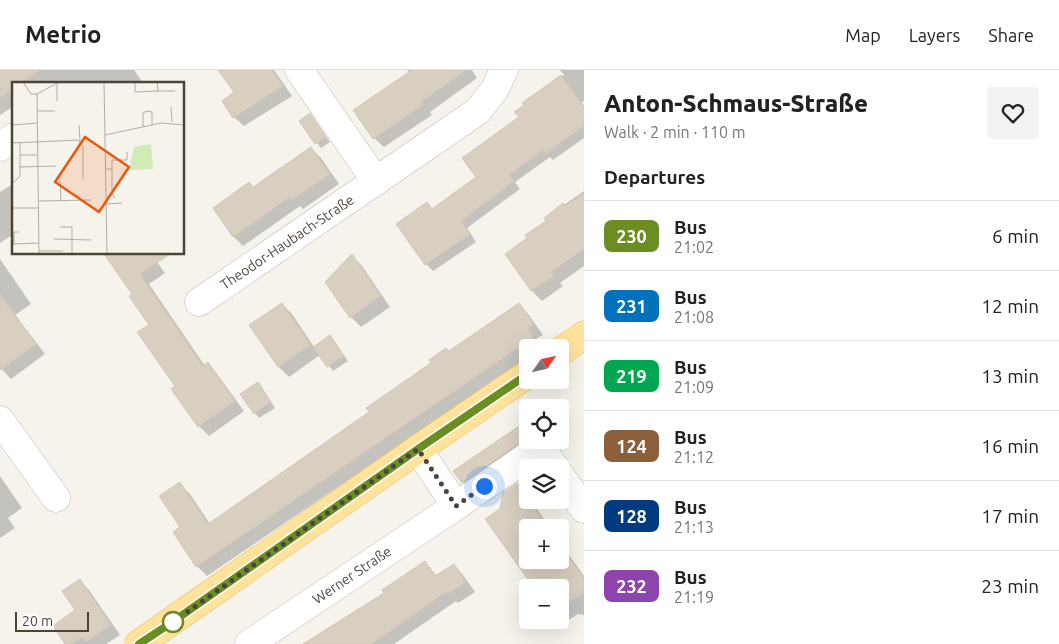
<!DOCTYPE html>
<html lang="en">
<head>
<meta charset="utf-8">
<style>
  :root { --surface:#fff; --page:#f2f2f2; --text:#222; --muted:#767676; --line:#e0e0e0 }
  body { margin:0; font-family:Ubuntu,sans-serif; background:var(--page); color:var(--text); height:100vh; display:flex; flex-direction:column; font-size:19px; white-space:nowrap }
  * { box-sizing:border-box; margin:0 }
  p { font-size:16px; color:var(--muted) }
  .icon { flex:none; width:28px; height:28px; fill:none; stroke:currentColor; stroke-width:2; stroke-linecap:round; stroke-linejoin:round }
  .map { position:relative; flex:1; overflow:hidden }
  .drawer { display:flex; flex-direction:column; background:var(--surface); width:475px }
  .drawer>* { flex:none }
  .badge { padding:0 10px; border-radius:8px; font-size:18px; line-height:32px }
  .needle { width:32px; rotate:56deg }
  .tools { position:absolute; left:519px; top:269px; display:grid; gap:10px }
  .tools a { display:grid; place-items:center; width:50px; height:50px; border-radius:5px; background:var(--surface); box-shadow:0 5px 20px #0002; font-size:25px }
  .scale { position:absolute; left:15px; bottom:12px; width:74px; box-sizing:border-box; padding-left:5px; border:2px solid #4b4439; border-top:0; font-size:14px; line-height:18px; white-space:nowrap; color:#4b4439; -webkit-text-stroke:4px #fff; paint-order:stroke }
  .you { position:absolute; width:25px; height:25px; margin:-12px; border:4px solid #fff; border-radius:50%; background:#1a73e8; box-shadow:0 0 0 8px #1a73e833 }
  .map>.badge { position:absolute; translate:-50% -50%; box-shadow:0 0 0 2px #fff }
  h2 { padding:0 20px; font-size:19px; line-height:45px }
  .round { display:grid; place-items:center; flex:none; width:52px; height:52px; border-radius:5px; background:var(--page) }
  .overview { display:flex; align-items:center; justify-content:space-between; height:85px; padding:0 20px }
  h1 { font-size:24px; font-weight:800; line-height:38px }
  ul { padding:0; list-style:none }
  li { display:flex; align-items:center; gap:15px; height:70px; padding:0 20px; border-top:1px solid var(--line) }
  li div { flex:1 }
  li b { display:block; font-size:19px }
  li em { font-style:normal }
  li .badge { min-width:55px; font-weight:700; text-align:center }
  header { display:flex; align-items:center; gap:30px; box-sizing:border-box; height:70px; padding:0 25px; background:var(--surface); border-bottom:1px solid var(--line) }
  header strong { font-size:24px }
  nav { display:flex; gap:28px; margin-inline-start:auto; font-size:18px }
  main { display:flex; flex:1; min-height:0 }
  .map>svg:first-child { display:block }
  .shadow { fill:#0003 }
  .building { fill:#d8cfc1; stroke:#d3c7b4 }
  .lines { fill:none; stroke-linecap:round; stroke-linejoin:round }
  .minor-casing { stroke:#c2bbae; stroke-width:29 }
  .major-casing { stroke:#e6c16a; stroke-width:29 }
  .minor { stroke:#fff; stroke-width:28 }
  .major { stroke:#ffe39c; stroke-width:28 }
  .line-casing { stroke:#fff; stroke-width:11 }
  .line { stroke:#6b8e23; stroke-width:8 }
  .walk { stroke:#4b4439; stroke-width:5; stroke-dasharray:0 9 }
  .stop-dot { fill:#fff; stroke:#6b8e23; stroke-width:2.5 }
  .labels { text-anchor:middle; stroke-width:5; stroke-linejoin:round; paint-order:stroke }
  .street-label { font-size:14px; fill:#4b4439; stroke:#fff }
  .inset-road { fill:none; stroke:#b2ada4; stroke-width:1 }
  .view { fill:#e8590c; fill-opacity:0.15; stroke:#e8590c; stroke-width:2.5 }
  .inset-edge { fill:none; stroke:#4b4439; stroke-width:2.5 }
</style>
</head>
<body>
<header>
<strong>Metrio</strong>
<nav><a>Map</a><a>Layers</a><a>Share</a></nav>
</header>
<main>
<div class="map">
<svg width="584" height="574" viewBox="0 0 584 574">
  <rect width="100%" height="100%" fill="#f6f3ec"/>
  <!-- shadow -->
  <g class="shadow">
    <polygon points="0,0 134,0 144,14 14,14 14,36 0,45"/>
    <polygon points="219,0 274,0 292,26 244,56 234,47 236,23"/>
    <polygon points="407,0 472,0 477,8 430,42 432,45 384,77 374,68 409,3"/>
    <polygon points="560,0 584,0 584,31 582,32 584,36 584,68 553,90 550,87 515,112 520,119 467,158 476,172 433,201 426,194 398,154 427,134 433,140 477,107 520,48 525,35 524,34 564,5"/>
    <polygon points="310,45 330,72 321,78 300,51"/>
    <polygon points="311,79 321,88 339,114 303,139 300,136 243,176 233,166 253,118"/>
    <polygon points="14,113 14,164 0,173 0,122"/>
    <polygon points="584,121 584,196 560,213 563,216 542,231 532,221 507,184 529,169 547,152 545,148"/>
    <polygon points="106,184 151,184 165,203 149,214 205,296 208,294 217,304 244,341 209,366 199,356 176,317 150,255 133,225"/>
    <polygon points="352,186 362,196 390,237 361,257 351,247"/>
    <polygon points="0,189 31,234 15,245 45,284 11,309 0,297"/>
    <polygon points="282,234 292,244 314,277 334,272 348,291 333,301 320,285 289,307 279,297 251,255"/>
    <polygon points="519,235 529,245 543,265 537,268 543,278 528,278 528,288 207,506 197,496 175,463 182,457 180,414 190,424 210,454 370,343 433,294"/>
    <polygon points="258,313 275,338 259,348 255,343"/>
    <polygon points="560,350 565,357 560,361"/>
    <polygon points="528,352 528,370 468,417 463,412"/>
    <polygon points="0,406 22,438 8,448 15,458 0,468"/>
    <polygon points="517,414 527,425 528,430 531,430 550,458 528,458 528,490 560,490 560,472 584,506 584,545 578,544 564,553 560,550 560,518 535,518 501,440"/>
    <polygon points="425,493 437,506 454,495 463,505 475,522 458,533 456,531 394,574 306,574 386,523"/>
    <polygon points="80,511 89,520 120,565 106,574 67,574 55,556 77,540"/>
  </g>
  <!-- building -->
  <g class="building">
    <polygon points="0,0 40,0 20,14 14,14 14,18 0,28"/>
    <polygon points="218,0 272,0 283,16 233,48 222,31 234,22"/>
    <polygon points="412,0 466,0 421,32 423,35 373,69 353,40"/>
    <polygon points="561,5 584,37 584,56 545,84 543,80 509,105 514,111 461,151 470,164 425,195 396,154 427,132 432,139 476,107 462,88 519,47 514,42 524,35 522,33"/>
    <polygon points="310,43 326,67 315,74 299,51"/>
    <polygon points="311,77 330,104 292,130 290,127 233,167 213,138 249,112 253,117"/>
    <polygon points="584,123 584,179 551,202 554,206 531,221 505,184 527,168 525,165 546,151 544,148 563,133 565,136"/>
    <polygon points="104,184 170,184 140,204 203,296 208,292 235,331 198,357 171,319 175,316 137,262 149,255 129,226 132,224"/>
    <polygon points="352,184 381,226 350,248 325,212"/>
    <polygon points="0,224 36,274 0,300"/>
    <polygon points="282,233 311,275 278,297 249,255"/>
    <polygon points="519,233 534,254 528,258 534,267 196,497 173,462 180,457 159,426 180,412 208,454 369,342 366,338 431,293 429,290 446,278 449,281"/>
    <polygon points="330,265 344,286 327,297 313,277"/>
    <polygon points="258,312 271,332 254,344 240,324"/>
    <polygon points="528,350 528,367 462,413 453,401"/>
    <polygon points="517,413 548,458 528,458 528,490 560,490 560,475 584,508 584,522 560,539 560,518 534,518 485,449 500,439 503,423"/>
    <polygon points="425,491 435,506 454,494 466,512 448,524 446,522 372,574 303,574 384,523 382,520"/>
    <polygon points="80,509 111,555 86,572 82,567 71,574 65,574 53,556 75,540 62,521"/>
  </g>
  <g class="lines">
    <defs>
      <g id="minor">
        <polyline points="299,0 376,111"/>
        <polyline points="0,77 14,67"/>
        <polyline points="199,232 478,41 495,19 504,0"/>
        <polyline points="0,350 56,428"/>
        <polyline points="560,405 584,439"/>
        <polyline points="456,436 541,377 555,398"/>
        <polyline points="249,574 456,436 418,379"/>
      </g>
      <g id="major">
        <polyline points="560,282 584,265"/>
        <polyline points="139,574 418,379 528,304"/>
      </g>
    </defs>
    <!-- minor casing -->
    <use href="#minor" class="minor-casing"/>
    <!-- major casing -->
    <use href="#major" class="major-casing"/>
    <!-- minor -->
    <use href="#minor" class="minor"/>
    <!-- major -->
    <use href="#major" class="major"/>
  </g>
  <g class="lines">
    <defs>
      <polyline id="line" points="139,574 171,553 418,379 528,304"/>
    </defs>
    <!-- line casing -->
    <use href="#line" class="line-casing"/>
    <!-- line -->
    <use href="#line" class="line"/>
    <!-- walk -->
    <polyline class="walk" points="173,552 418,379 456,436 484,416"/>
  </g>
  <!-- markers -->
  <circle class="stop-dot" cx="173" cy="552" r="10"/>
  <g class="labels">
    <!-- street labels -->
    <g class="street-label">
      <text transform="translate(287 172) rotate(-34)" y="5">Theodor-Haubach-Straße</text>
      <text transform="translate(352 505) rotate(-34)" y="5">Werner Straße</text>
    </g>
  </g>
  <!-- overview -->
  <g transform="translate(12 12)">
    <rect width="172" height="172" fill="#f6f3ec"/>
    <path d="M 139,62 L 141,87 L 117,88 L 122,65 Z" fill="#d2eab5"/>
    <path class="inset-road" d="M 11,0 L 19,12 L 25,12M 92,0 L 95,172M 123,0 L 123,10 L 146,9M 145,0 L 146,9 L 163,9M 45,2 L 45,19M 25,12 L 27,172M 25,12 L 47,0M 159,25 L 160,40M 26,29 L 43,29M 0,43 L 26,41M 67,43 L 68,59M 131,45 L 131,31 L 135,29 L 140,30 L 140,43M 93,53 L 149,41 L 173,43M 0,61 L 66,58 L 71,65 L 71,97M 8,73 L 26,73M 8,85 L 44,84M 94,87 L 100,87 L 100,112 L 103,116M 100,87 L 100,78 L 115,78 L 115,70M 48,99 L 49,119M 0,102 L 8,94 L 8,60M 27,119 L 79,118M 94,122 L 110,121M 0,126 L 27,126M 48,145 L 60,145 L 60,172M 42,157 L 79,158M 0,162 L 27,161M 2,162 L 2,150 L 7,150M 27,169 L 51,169"/>
    <path class="view" d="M 73,55 L 117,85 L 87,130 L 43,100 Z"/>
    <rect width="172" height="172" class="inset-edge"/>
  </g>
</svg>
<div class="tools">
<a><svg class="needle" viewBox="-14 -14 28 28"><path d="M0-13l5 13h-10z" fill="#e53935"/><path d="M0 13l5-13h-10z" fill="#767676"/></svg></a>
<a><svg class="icon" aria-label="locate" viewBox="0 0 24 24"><circle cx="12" cy="12" r="6"/><path d="M12 2v4M12 18v4M2 12h4M18 12h4"/></svg></a>
<a><svg class="icon" aria-label="layers" viewBox="0 0 24 24"><path d="M12 4l9 5-9 5-9-5zM3 14l9 5 9-5"/></svg></a>
<a>+</a>
<a>−</a>
</div>
<div class="scale">20 m</div>
<div class="you" style="left:484px;top:416px"></div>
</div>
<section class="drawer">
<div class="overview"><div><h1>Anton-Schmaus-Straße</h1><p>Walk · 2 min · 110 m</p></div><a class="round"><svg class="icon" aria-label="heart" viewBox="0 0 24 24"><path d="M12 20l-8-8c-3-5 5-10 8-4 3-6 11-1 8 4z"/></svg></a></div>
<h2>Departures</h2>
<ul>
<li><span class="badge" style="background:#6b8e23;color:#fff">230</span><div><b>Bus</b><p>21:02</p></div><em>6 min</em></li>
<li><span class="badge" style="background:#0072bc;color:#fff">231</span><div><b>Bus</b><p>21:08</p></div><em>12 min</em></li>
<li><span class="badge" style="background:#00a651;color:#fff">219</span><div><b>Bus</b><p>21:09</p></div><em>13 min</em></li>
<li><span class="badge" style="background:#8b5e3c;color:#fff">124</span><div><b>Bus</b><p>21:12</p></div><em>16 min</em></li>
<li><span class="badge" style="background:#003b80;color:#fff">128</span><div><b>Bus</b><p>21:13</p></div><em>17 min</em></li>
<li><span class="badge" style="background:#8e44ad;color:#fff">232</span><div><b>Bus</b><p>21:19</p></div><em>23 min</em></li>
</ul>
</section>
</main>
</body>
</html>
